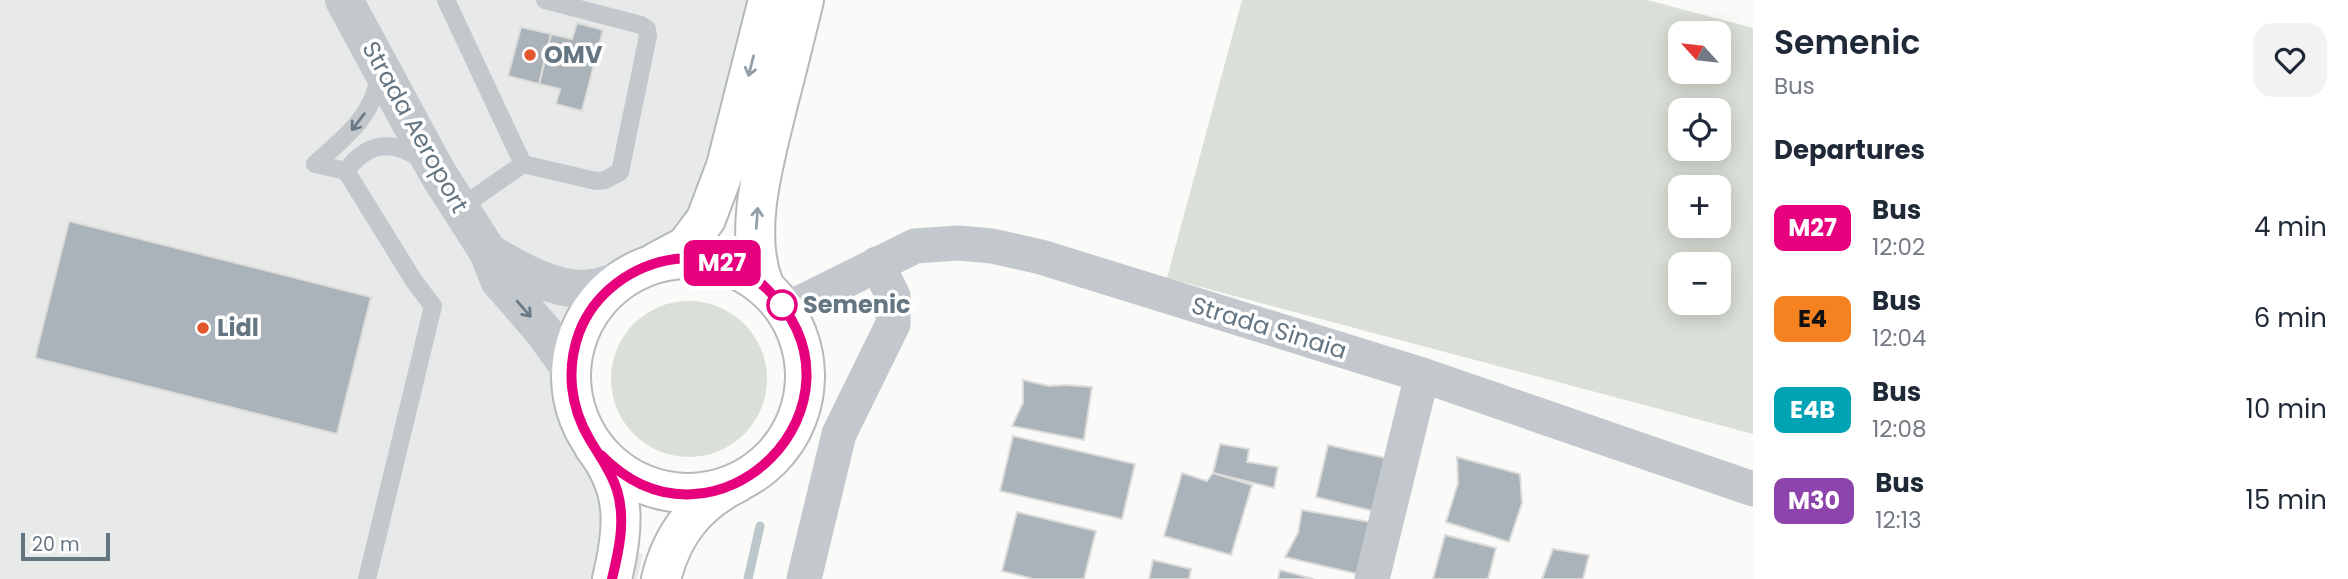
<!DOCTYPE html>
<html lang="en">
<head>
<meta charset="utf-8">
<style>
  :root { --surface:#fff; --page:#f2f2f3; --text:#1f2937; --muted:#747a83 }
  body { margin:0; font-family:Poppins,sans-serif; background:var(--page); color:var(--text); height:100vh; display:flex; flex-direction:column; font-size:26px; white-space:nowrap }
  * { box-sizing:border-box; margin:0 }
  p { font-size:23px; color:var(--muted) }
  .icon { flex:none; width:38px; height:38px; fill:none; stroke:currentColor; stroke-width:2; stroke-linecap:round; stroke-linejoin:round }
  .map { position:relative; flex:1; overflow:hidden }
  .side { display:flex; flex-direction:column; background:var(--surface); width:595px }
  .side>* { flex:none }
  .badge { padding:0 14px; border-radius:10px; font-size:24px; line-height:46px }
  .needle { width:46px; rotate:297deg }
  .buttons { position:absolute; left:1668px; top:21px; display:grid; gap:14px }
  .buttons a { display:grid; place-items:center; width:63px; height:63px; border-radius:14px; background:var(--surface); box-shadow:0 4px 18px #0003; font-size:35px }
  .scale { position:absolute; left:21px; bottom:18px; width:89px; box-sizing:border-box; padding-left:7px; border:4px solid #657683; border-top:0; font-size:19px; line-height:24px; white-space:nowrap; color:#657683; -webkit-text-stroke:5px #fff; paint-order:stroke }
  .map>.badge { position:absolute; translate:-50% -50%; box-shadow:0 0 0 4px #fff }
  h2 { padding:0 21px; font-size:26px; line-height:63px }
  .round { display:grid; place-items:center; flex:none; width:74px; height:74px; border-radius:21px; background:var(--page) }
  .headline { display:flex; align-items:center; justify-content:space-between; height:119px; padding:0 21px }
  h1 { font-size:33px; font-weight:600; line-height:52px }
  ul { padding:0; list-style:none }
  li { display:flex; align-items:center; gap:21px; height:91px; padding:0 21px }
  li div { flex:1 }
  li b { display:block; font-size:26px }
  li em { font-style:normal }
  li .badge { min-width:77px; font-weight:700; text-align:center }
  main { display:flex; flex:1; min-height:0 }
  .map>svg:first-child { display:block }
  .built { fill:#e8e9e9 }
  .green { fill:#dadfd7; fill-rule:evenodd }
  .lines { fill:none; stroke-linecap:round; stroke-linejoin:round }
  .stream { stroke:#bbc7cb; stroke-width:9 }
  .building { fill:#aab3b9; stroke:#dcdcda; stroke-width:2 }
  .primary-casing { stroke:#b5babe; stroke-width:42 }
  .trunk-casing { stroke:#b4b9bd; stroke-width:42 }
  .service { stroke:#c3c8cc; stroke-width:18 }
  .minor { stroke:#c3c8cc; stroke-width:35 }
  .tertiary { stroke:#c3c8cc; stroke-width:38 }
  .primary { stroke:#fff; stroke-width:38 }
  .trunk { stroke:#fff; stroke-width:38 }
  .oneway { stroke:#939fa8 }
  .oneway2 { stroke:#6a7a87 }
  .line-casing { stroke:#fff; stroke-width:16 }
  .line { stroke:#e6007e; stroke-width:10 }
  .poi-dot { fill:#e4572e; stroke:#fff; stroke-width:2.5 }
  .stop-dot { fill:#fff; stroke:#e6007e; stroke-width:3.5 }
  .labels { text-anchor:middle; stroke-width:7; stroke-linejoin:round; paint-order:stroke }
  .poi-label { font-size:24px; font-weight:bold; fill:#657683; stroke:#fff; text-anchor:start }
  .street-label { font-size:24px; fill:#657683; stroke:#fff }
  .stop-label { font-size:24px; font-weight:bold; fill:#657683; stroke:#fff; text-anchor:start }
</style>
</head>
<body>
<main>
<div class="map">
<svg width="1753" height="579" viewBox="0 0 1753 579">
  <rect width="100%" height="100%" fill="#fafaf8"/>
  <!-- built -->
  <polygon class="built" points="0,0 762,0 726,166 661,260 620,281 602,297 585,320 574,350 571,379 576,409 589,438 620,546 643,554 637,579 0,579"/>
  <!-- green -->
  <g class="green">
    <path d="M 1242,0 L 1647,0 L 1753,28 L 1753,434 L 1167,278 ZM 1680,33 L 1718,33 L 1718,72 L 1680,72 ZM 1680,110 L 1718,110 L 1718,149 L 1680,149 ZM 1680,187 L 1718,187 L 1718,226 L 1680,226 ZM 1680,264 L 1718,264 L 1718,303 L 1680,303 Z"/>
    <circle cx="689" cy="379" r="78"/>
  </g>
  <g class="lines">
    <!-- stream -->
    <polyline class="stream" points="748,579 760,526"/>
  </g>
  <!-- building -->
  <g class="building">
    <polygon points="577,23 603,30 582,111 556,104 560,89 539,84 551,34 572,39"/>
    <polygon points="521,27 551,34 539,84 508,76"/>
    <polygon points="69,221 371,297 337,434 35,358"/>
    <polygon points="1023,380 1049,386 1066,385 1092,387 1084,440 1012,426 1023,403"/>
    <polygon points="1013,436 1135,464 1122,519 1000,491"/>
    <polygon points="1220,444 1249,449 1247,462 1278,467 1274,488 1213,473"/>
    <polygon points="1328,445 1390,459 1377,512 1316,497"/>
    <polygon points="1457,457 1520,474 1522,503 1509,542 1446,522 1458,483"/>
    <polygon points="1182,473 1207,481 1213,473 1252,485 1231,555 1164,536"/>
    <polygon points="1302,510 1376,523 1366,576 1285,557 1298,533"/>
    <polygon points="1017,512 1096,531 1084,579 1034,579 1002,571"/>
    <polygon points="1445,535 1496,548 1488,579 1433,579"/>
    <polygon points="1553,549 1589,555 1583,579 1542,579"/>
    <polygon points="1153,560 1191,569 1189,579 1149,579"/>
    <polygon points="1280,570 1314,579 1278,579"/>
  </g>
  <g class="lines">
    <defs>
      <g id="primary">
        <path d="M 594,447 C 628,490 624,529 612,579"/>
        <path d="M 661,579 C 672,534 696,503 737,483"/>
      </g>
      <g id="trunk">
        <circle cx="688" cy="376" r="117"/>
        <polyline points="656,262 686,246 706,219 726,166 768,0"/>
        <path d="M 764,285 C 742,230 766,155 779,100 C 788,66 796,33 804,0"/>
      </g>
    </defs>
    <!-- primary casing -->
    <use href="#primary" class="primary-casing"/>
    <!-- trunk casing -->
    <use href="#trunk" class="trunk-casing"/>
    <!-- service -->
    <g class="service">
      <polyline points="446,0 523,164"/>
      <polyline points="315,164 346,171 414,281 433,306 367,579"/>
      <path d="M 315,164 C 344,138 375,115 379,74"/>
      <path d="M 346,171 C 367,142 394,138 423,161"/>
      <polyline points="460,208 523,164 596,181 605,180 620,172 648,36 647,29 641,25 545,0"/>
    </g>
    <!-- minor -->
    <g class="minor">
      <polyline points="786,310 915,246 958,243 992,246 1041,257 1422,375 1753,489"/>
      <polyline points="804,579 839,434 893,324 893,296 877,264"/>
      <polyline points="1372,579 1422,375"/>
    </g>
    <!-- tertiary -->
    <g class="tertiary">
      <polyline points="344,0 437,172 488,252 499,280 544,332 571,370"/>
      <path d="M 488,252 C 516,269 558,294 592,288 C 601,287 611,283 620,281"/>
    </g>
    <!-- primary -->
    <use href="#primary" class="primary"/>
    <!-- trunk -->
    <use href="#trunk" class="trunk"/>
  </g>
  <!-- one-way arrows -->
  <defs><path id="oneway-shaft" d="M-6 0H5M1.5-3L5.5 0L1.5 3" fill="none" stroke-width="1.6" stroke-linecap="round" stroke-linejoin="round" transform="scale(1.75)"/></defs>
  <g class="oneway">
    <use href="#oneway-shaft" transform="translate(751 66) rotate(104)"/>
    <use href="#oneway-shaft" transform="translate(757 218) rotate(-86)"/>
  </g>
  <g class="oneway2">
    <use href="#oneway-shaft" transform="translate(358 122) rotate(127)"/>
    <use href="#oneway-shaft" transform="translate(524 309) rotate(49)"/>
  </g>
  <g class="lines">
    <defs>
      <path id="line" d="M 601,455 C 715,572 884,402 767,289 C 744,266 707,255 675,259 C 632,265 594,293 579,333 C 566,369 570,407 590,440 C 600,457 611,471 617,490 C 626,520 619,550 612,579"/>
    </defs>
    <!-- line casing -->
    <use href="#line" class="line-casing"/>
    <!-- line -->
    <use href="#line" class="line"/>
  </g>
  <!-- markers -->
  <g class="poi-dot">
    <circle cx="530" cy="55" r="7"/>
    <circle cx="203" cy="328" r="7"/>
  </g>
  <circle class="stop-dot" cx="782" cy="305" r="14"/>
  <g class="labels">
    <!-- poi labels -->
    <g class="poi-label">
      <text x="544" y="63">OMV</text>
      <text x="217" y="336">Lidl</text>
    </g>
    <!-- street labels -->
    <g class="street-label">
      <text transform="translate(415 127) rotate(61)" y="8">Strada Aeroport</text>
      <text transform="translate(1269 328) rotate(17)" y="8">Strada Sinaia</text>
    </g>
    <!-- stop labels -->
    <g class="stop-label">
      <text x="803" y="313">Semenic</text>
    </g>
  </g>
</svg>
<div class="buttons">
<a><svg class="needle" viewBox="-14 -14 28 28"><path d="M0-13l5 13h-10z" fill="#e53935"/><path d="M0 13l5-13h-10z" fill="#747a83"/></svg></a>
<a><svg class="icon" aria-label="locate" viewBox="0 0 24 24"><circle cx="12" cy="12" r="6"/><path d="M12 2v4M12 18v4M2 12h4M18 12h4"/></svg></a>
<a>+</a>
<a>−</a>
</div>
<div class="scale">20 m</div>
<b class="badge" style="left:722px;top:263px;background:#e6007e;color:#fff">M27</b>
</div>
<section class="side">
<div class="headline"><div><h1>Semenic</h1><p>Bus</p></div><a class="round"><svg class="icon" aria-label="heart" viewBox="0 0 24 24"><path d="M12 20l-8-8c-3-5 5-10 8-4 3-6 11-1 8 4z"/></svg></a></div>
<h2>Departures</h2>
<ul>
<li><span class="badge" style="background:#e6007e;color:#fff">M27</span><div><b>Bus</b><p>12:02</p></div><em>4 min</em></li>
<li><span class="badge" style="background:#f58220;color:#111">E4</span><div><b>Bus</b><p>12:04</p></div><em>6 min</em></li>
<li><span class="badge" style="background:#00a3b4;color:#fff">E4B</span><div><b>Bus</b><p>12:08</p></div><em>10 min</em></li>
<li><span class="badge" style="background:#8e44ad;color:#fff">M30</span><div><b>Bus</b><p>12:13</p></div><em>15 min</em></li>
</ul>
</section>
</main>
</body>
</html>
